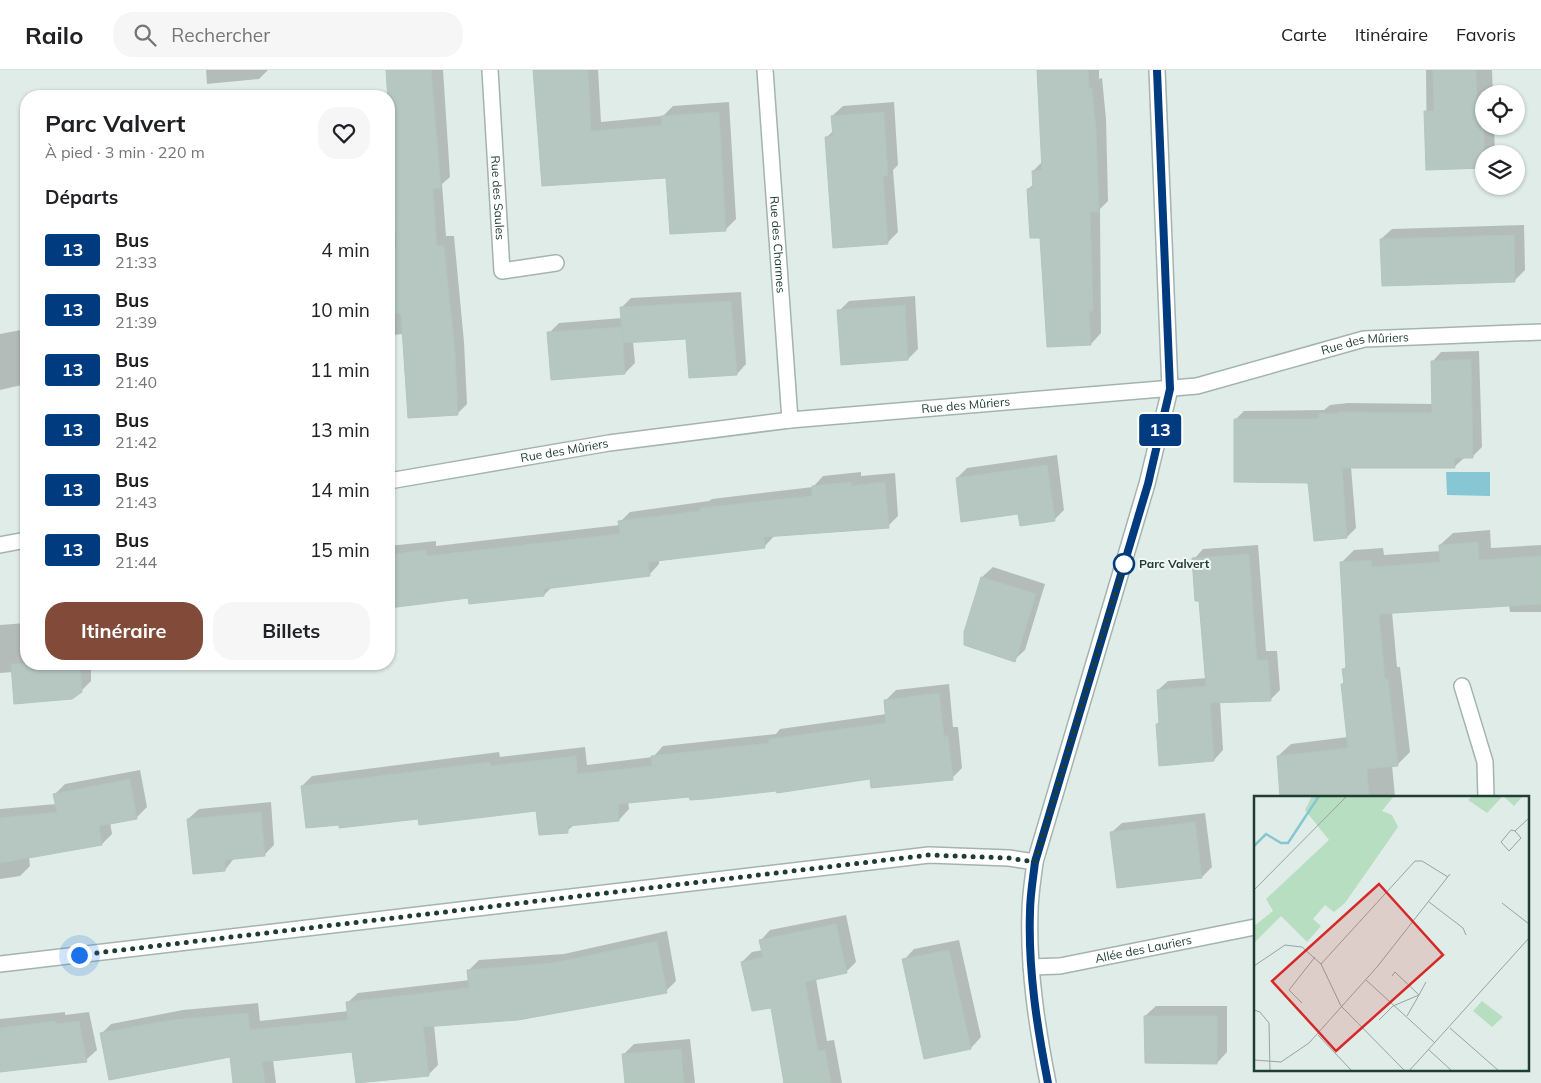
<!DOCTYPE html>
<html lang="fr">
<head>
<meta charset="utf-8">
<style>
  :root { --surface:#fff; --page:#f6f6f6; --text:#202124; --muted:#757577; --line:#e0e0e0; --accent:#814a39 }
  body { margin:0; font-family:Mulish,sans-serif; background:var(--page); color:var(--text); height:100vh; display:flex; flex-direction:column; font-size:19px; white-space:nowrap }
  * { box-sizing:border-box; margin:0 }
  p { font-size:16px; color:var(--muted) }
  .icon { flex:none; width:28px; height:28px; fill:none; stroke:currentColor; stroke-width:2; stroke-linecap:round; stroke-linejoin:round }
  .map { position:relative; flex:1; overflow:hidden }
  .sheet { position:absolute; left:20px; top:20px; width:375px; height:580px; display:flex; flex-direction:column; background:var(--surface); border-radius:20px; box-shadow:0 1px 4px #0004 }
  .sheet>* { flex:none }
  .badge { padding:0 10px; border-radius:4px; font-size:18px; line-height:32px }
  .tools { position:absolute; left:1475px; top:15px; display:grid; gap:10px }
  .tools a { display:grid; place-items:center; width:50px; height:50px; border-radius:50%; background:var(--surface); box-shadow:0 1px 4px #0004; font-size:25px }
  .you { position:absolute; width:25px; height:25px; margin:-12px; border:4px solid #fff; border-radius:50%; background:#1a73e8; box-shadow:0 0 0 8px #1a73e833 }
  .map>.badge { position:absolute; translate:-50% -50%; box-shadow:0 0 0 2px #fff }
  h2 { padding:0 25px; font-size:19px; line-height:45px }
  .round { display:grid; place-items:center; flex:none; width:52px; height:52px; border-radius:20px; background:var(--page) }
  .summary { display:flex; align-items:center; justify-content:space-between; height:85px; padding:0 25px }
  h1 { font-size:24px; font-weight:700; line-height:38px }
  .cta { display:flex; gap:10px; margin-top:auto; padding:10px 25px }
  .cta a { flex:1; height:58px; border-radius:20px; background:var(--accent); color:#fff; font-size:20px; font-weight:700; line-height:58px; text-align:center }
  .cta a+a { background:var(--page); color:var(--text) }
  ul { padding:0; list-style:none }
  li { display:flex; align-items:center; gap:15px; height:60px; padding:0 25px }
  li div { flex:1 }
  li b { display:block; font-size:19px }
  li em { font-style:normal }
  li .badge { min-width:55px; font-weight:700; text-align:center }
  header { display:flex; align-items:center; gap:30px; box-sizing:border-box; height:70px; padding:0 25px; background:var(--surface); border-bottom:1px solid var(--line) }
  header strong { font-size:24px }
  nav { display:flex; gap:28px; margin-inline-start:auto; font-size:18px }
  .search { width:350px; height:45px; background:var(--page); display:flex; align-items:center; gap:12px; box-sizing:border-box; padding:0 18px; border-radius:20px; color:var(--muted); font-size:19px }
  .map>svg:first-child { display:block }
  .water { fill:#86c7d3 }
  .shadow { fill:#0003 }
  .building { fill:#b5c7c0; stroke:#b2c6be }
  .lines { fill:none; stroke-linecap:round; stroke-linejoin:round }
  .street-casing { stroke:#a3b4ae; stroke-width:18 }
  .street { stroke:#fff; stroke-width:15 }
  .line-casing { stroke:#fff; stroke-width:11 }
  .line { stroke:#003b80; stroke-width:8 }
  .walk { stroke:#203d35; stroke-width:5; stroke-dasharray:0 9 }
  .stop-dot { fill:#fff; stroke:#003b80; stroke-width:2.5 }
  .labels { text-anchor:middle; stroke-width:4; stroke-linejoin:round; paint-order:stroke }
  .street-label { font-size:12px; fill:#203d35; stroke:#f1f8f4 }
  .stop-label { font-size:12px; font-weight:bold; fill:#203d35; stroke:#f1f8f4; text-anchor:start }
  .inset-river { fill:none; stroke:#86c7d3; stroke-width:2.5 }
  .inset-road { fill:none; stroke:#93a6a0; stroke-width:1 }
  .view { fill:#d62828; fill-opacity:0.15; stroke:#d62828; stroke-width:2.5 }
  .inset-edge { fill:none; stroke:#203d35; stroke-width:2.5 }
</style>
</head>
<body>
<header>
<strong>Railo</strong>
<div class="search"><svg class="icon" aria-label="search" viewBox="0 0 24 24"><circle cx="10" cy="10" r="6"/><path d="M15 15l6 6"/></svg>Rechercher</div>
<nav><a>Carte</a><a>Itinéraire</a><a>Favoris</a></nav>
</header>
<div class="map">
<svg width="1541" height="1013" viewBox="0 0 1541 1013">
  <rect width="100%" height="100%" fill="#e0ece7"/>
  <!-- water -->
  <polygon class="water" points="1446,402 1490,402 1490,426 1447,425"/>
  <!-- shadow -->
  <g class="shadow">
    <polygon points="206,0 268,0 259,9 207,14"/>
    <polygon points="387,0 443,0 450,107 442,114 446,166 454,166 464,272 467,334 457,344 404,264 392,265 389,214 389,146 395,140"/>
    <polygon points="535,0 598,0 601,52 663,46 673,36 729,32 736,149 726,159 667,106 543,115"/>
    <polygon points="1038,0 1099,0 1099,9 1102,8 1106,49 1108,131 1100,139 1101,263 1091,274 1042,167 1028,119 1034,114 1033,101 1043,91"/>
    <polygon points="1426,0 1492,0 1493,24 1484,24 1484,56 1494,56 1495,84 1484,84 1427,98"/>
    <polygon points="894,32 898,95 893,100 898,162 887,173 826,68 834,60 832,46 843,36"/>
    <polygon points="1524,155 1525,200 1515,210 1381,169 1392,159"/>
    <polygon points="741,222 746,294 737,304 687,267 633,271 635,293 625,303 549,263 559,253 622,248 621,238 631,228"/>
    <polygon points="915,226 918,279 908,289 839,241 849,231"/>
    <polygon points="26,259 26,314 0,320 0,264"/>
    <polygon points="1479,281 1482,377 1473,386 1464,388 1454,397 1351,397 1356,458 1347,467 1309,411 1235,350 1244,341 1324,340 1330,335 1348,333 1433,334 1432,292 1441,282"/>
    <polygon points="1057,385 1064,440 1054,450 1019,443 957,408 967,398"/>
    <polygon points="861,402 861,406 895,403 898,446 888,456 775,465 764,477 659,489 659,494 649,505 552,517 544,525 469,527 389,537 389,476 436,471 436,476 620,455 620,452 630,442 709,431 712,429 813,417 823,406"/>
    <polygon points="1490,460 1491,478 1541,475 1541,542 1510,542 1509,534 1392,542 1397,597 1400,597 1410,682 1397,695 1392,695 1395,727 1281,727 1278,686 1291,674 1348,667 1342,614 1345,611 1344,599 1347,596 1341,493 1354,480 1383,478 1384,485 1441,481 1440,475 1453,463"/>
    <polygon points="1258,475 1266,581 1277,581 1280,620 1270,630 1220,631 1223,680 1214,690 1157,654 1160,651 1158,620 1168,611 1207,608 1200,530 1194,489 1203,479"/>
    <polygon points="993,497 1045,514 1025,580 1014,590 965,562 982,507"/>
    <polygon points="26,553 26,594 91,594 91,611 81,621 13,602 0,603 0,555"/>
    <polygon points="949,614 953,657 958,657 962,698 952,708 871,708 778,719 628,731 629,739 619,750 575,754 567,761 537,740 340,753 302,716 312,706 499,682 500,687 585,677 587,695 653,687 663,676 776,664 780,659 887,644 886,630 896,620"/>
    <polygon points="140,700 147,737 137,747 110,752 112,764 102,774 29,787 30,796 20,806 0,809 0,739 56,734 55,724 65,714"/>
    <polygon points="271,732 274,775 264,785 235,787 225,800 188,749 199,739"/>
    <polygon points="1205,743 1212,797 1202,807 1112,762 1122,753"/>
    <polygon points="846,845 856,892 846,902 816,909 827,971 834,970 842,1013 784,1013 772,936 742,892 752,882 763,880 761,870 770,860"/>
    <polygon points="667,861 676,911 666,921 434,955 438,995 428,1005 358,1013 354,981 273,990 276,1013 235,1013 231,986 101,964 111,954 183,940 258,933 260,951 349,941 347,933 358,923 470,910 469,900 479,890 564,884"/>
    <polygon points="959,870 981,967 971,978 924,987 904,890 914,879"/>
    <polygon points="1156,936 1227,936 1227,982 1217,993 1145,946"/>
    <polygon points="65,942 65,945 89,942 97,980 86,990 0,1001 0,949"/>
    <polygon points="690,969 695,1013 627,1013 624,984 634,974"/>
  </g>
  <!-- building -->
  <g class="building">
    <polygon points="386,0 431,0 441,118 433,119 437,176 444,176 455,283 458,345 408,348 401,243 389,243 389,179 397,179"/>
    <polygon points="533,0 588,0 591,61 662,55 661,46 719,42 726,161 670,164 666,108 542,116"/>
    <polygon points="1037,0 1088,0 1089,18 1092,18 1096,59 1099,142 1090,142 1093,241 1089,241 1091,275 1047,277 1040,168 1030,168 1027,119 1033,118 1032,101 1042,100"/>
    <polygon points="1433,0 1476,0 1477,40 1484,40 1484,98 1426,100 1424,41 1434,41"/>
    <polygon points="884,42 888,106 883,106 888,174 833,178 825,67 833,66 831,46"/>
    <polygon points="1514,165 1515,212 1382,216 1380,169"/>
    <polygon points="731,231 737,305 689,308 686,269 623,273 620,237"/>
    <polygon points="905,235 908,290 841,295 837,240"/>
    <polygon points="622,257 625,304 551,310 547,262"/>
    <polygon points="1471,289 1473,388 1454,388 1455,398 1342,398 1347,468 1314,471 1308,413 1234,412 1234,349 1319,349 1319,343 1338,344 1338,342 1432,343 1431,291"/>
    <polygon points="1047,395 1055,451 1020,456 1018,444 961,452 956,408"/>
    <polygon points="851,412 851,416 885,412 889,458 764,467 765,478 648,492 650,506 544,519 544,526 469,534 468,528 389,538 389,485 426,480 427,486 620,464 618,451 700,441 700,438 812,426 812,416"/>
    <polygon points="1478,472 1479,490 1541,486 1541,534 1379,544 1385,609 1388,609 1398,696 1367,699 1369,727 1280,727 1277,686 1348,678 1341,614 1344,614 1342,599 1346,598 1340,492 1371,490 1372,497 1440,492 1439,475"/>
    <polygon points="1249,484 1257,590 1268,590 1271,631 1210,633 1214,691 1159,696 1156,654 1159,654 1157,620 1206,616 1199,531 1195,531 1192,488"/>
    <polygon points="981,507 1036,524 1015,592 964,575 964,562"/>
    <polygon points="11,594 80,594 82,622 72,629 14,634"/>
    <polygon points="939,623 944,666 948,666 953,710 871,718 870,709 777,723 776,721 705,729 690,730 689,727 618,734 619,751 568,756 568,763 539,765 536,741 419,755 418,749 339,758 339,755 306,758 301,716 490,692 490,696 576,686 577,704 652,696 651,686 769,673 769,669 886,653 884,630"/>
    <polygon points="130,709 137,749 99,756 102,775 0,793 0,748 57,742 53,724"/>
    <polygon points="261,742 265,786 225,790 225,801 193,804 187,749"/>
    <polygon points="1195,752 1202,808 1117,818 1110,762"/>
    <polygon points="836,854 847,903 805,912 818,981 825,980 831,1013 784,1013 771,938 752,941 741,892 763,887 759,870"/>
    <polygon points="657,871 667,923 518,950 423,957 429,1006 356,1013 352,982 262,992 265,1013 233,1013 230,987 109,1010 100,963 171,950 248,943 250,960 348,950 346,932 469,918 467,900 553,893"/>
    <polygon points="949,880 971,979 924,989 902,889"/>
    <polygon points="1144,946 1217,946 1217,994 1145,993"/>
    <polygon points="55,951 55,954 79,951 87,992 0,1002 0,958"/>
    <polygon points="681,979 684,1013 625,1013 622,984"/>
  </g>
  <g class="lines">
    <defs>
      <g id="street">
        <path id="s1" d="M 490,0 L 502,201 L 556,193"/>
        <path id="s2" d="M 765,0 L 790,350"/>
        <path id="s3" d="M 389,411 L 609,373 L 790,350 L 1197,316 L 1364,269 L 1541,262"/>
        <polyline points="0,475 26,470"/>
        <polyline points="1462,616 1485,692 1486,727"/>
        <polyline points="0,894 929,785 1009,788 1035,792"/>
        <path id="s4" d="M 1031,897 L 1060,896 L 1255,857"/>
        <path d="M 1048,1013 C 1037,957 1028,899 1030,842 C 1030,826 1033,809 1035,792 L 1147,414 L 1170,319 L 1157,0"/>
      </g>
    </defs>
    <!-- street casing -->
    <use href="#street" class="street-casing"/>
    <!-- street -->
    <use href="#street" class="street"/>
  </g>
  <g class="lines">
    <defs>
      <path id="line" d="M 1048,1013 C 1037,957 1028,899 1030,842 C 1030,826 1033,809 1035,792 L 1148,414 L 1170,319 L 1157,0"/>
    </defs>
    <!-- line casing -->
    <use href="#line" class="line-casing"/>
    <!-- line -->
    <use href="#line" class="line"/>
    <!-- walk -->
    <polyline class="walk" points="79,885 929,785 1009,788 1035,792 1125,490 1124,494"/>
  </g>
  <!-- markers -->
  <circle class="stop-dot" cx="1124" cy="494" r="10"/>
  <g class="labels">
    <!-- street labels -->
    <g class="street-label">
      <text dy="4" stroke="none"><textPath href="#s1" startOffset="128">Rue des Saules</textPath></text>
      <text dy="4" stroke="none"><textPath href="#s2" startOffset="175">Rue des Charmes</textPath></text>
      <text dy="4" stroke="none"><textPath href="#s3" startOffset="988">Rue des Mûriers</textPath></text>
      <text dy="4" stroke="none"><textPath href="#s3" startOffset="582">Rue des Mûriers</textPath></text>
      <text dy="4" stroke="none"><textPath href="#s3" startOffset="178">Rue des Mûriers</textPath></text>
      <text dy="4" stroke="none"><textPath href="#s4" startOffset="114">Allée des Lauriers</textPath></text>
    </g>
    <!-- stop labels -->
    <g class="stop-label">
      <text x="1139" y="498">Parc Valvert</text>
    </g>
  </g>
  <!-- overview -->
  <g transform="translate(1254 726)">
    <rect width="275" height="275" fill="#e0ece7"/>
    <path d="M 58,0 L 140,0 L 128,15 L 138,19 L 144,31 L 91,107 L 80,116 L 71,109 L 59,123 L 67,130 L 53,146 L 27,120 L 0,147 L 0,130 L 19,115 L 12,103 L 75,44 L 51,14 ZM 218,0 L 269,0 L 260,10 L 249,0 L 233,17 L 214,4 ZM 228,205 L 249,221 L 238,231 L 219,215 Z" fill="#b8dec2"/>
    <path class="inset-river" d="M 0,50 L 12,38 L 27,47 L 34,47 L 65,0"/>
    <path class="inset-road" d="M 261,35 L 267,42 L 255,55 L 247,46 L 257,34 L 261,35 L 275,22M 0,94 L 93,0M 175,106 L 209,132 L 212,139M 248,107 L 275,128M 67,168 L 161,65 L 168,65 L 194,81M 0,170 L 31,149 L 48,151 L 67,168 L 87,210 L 151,275M 138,180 L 141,176 L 165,199 L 153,220M 112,184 L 181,247M 48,207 L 35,194 L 61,161M 0,214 L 6,216 L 15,227 L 16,275M 125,224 L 139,210 L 165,199 L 172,186M 196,232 L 245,275M 64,239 L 97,274M 175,254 L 198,275M 0,264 L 27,266 L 55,247 L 123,171 L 196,78M 155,275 L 275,142"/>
    <path class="view" d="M 125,88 L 189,159 L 82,255 L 18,185 Z"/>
    <rect width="275" height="275" class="inset-edge"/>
  </g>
</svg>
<div class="tools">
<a><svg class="icon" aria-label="locate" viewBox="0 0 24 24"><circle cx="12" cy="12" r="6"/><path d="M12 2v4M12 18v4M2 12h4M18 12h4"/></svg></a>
<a><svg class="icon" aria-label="layers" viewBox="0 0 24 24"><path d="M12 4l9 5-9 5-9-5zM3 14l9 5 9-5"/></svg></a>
</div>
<div class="you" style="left:79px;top:885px"></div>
<b class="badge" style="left:1160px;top:360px;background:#003b80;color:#fff">13</b>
<section class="sheet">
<div class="summary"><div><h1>Parc Valvert</h1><p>À pied · 3 min · 220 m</p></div><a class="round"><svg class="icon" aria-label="heart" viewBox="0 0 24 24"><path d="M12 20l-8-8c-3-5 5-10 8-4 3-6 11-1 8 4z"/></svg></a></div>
<h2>Départs</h2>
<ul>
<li><span class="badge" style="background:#003b80;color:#fff">13</span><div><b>Bus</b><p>21:33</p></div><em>4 min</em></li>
<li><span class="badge" style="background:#003b80;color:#fff">13</span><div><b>Bus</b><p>21:39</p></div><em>10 min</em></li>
<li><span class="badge" style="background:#003b80;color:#fff">13</span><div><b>Bus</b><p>21:40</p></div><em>11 min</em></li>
<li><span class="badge" style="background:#003b80;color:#fff">13</span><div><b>Bus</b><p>21:42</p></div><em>13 min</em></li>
<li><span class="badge" style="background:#003b80;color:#fff">13</span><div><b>Bus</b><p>21:43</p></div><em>14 min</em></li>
<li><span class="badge" style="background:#003b80;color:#fff">13</span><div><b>Bus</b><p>21:44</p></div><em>15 min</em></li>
</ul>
<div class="cta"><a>Itinéraire</a><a>Billets</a></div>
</section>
</div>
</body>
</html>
